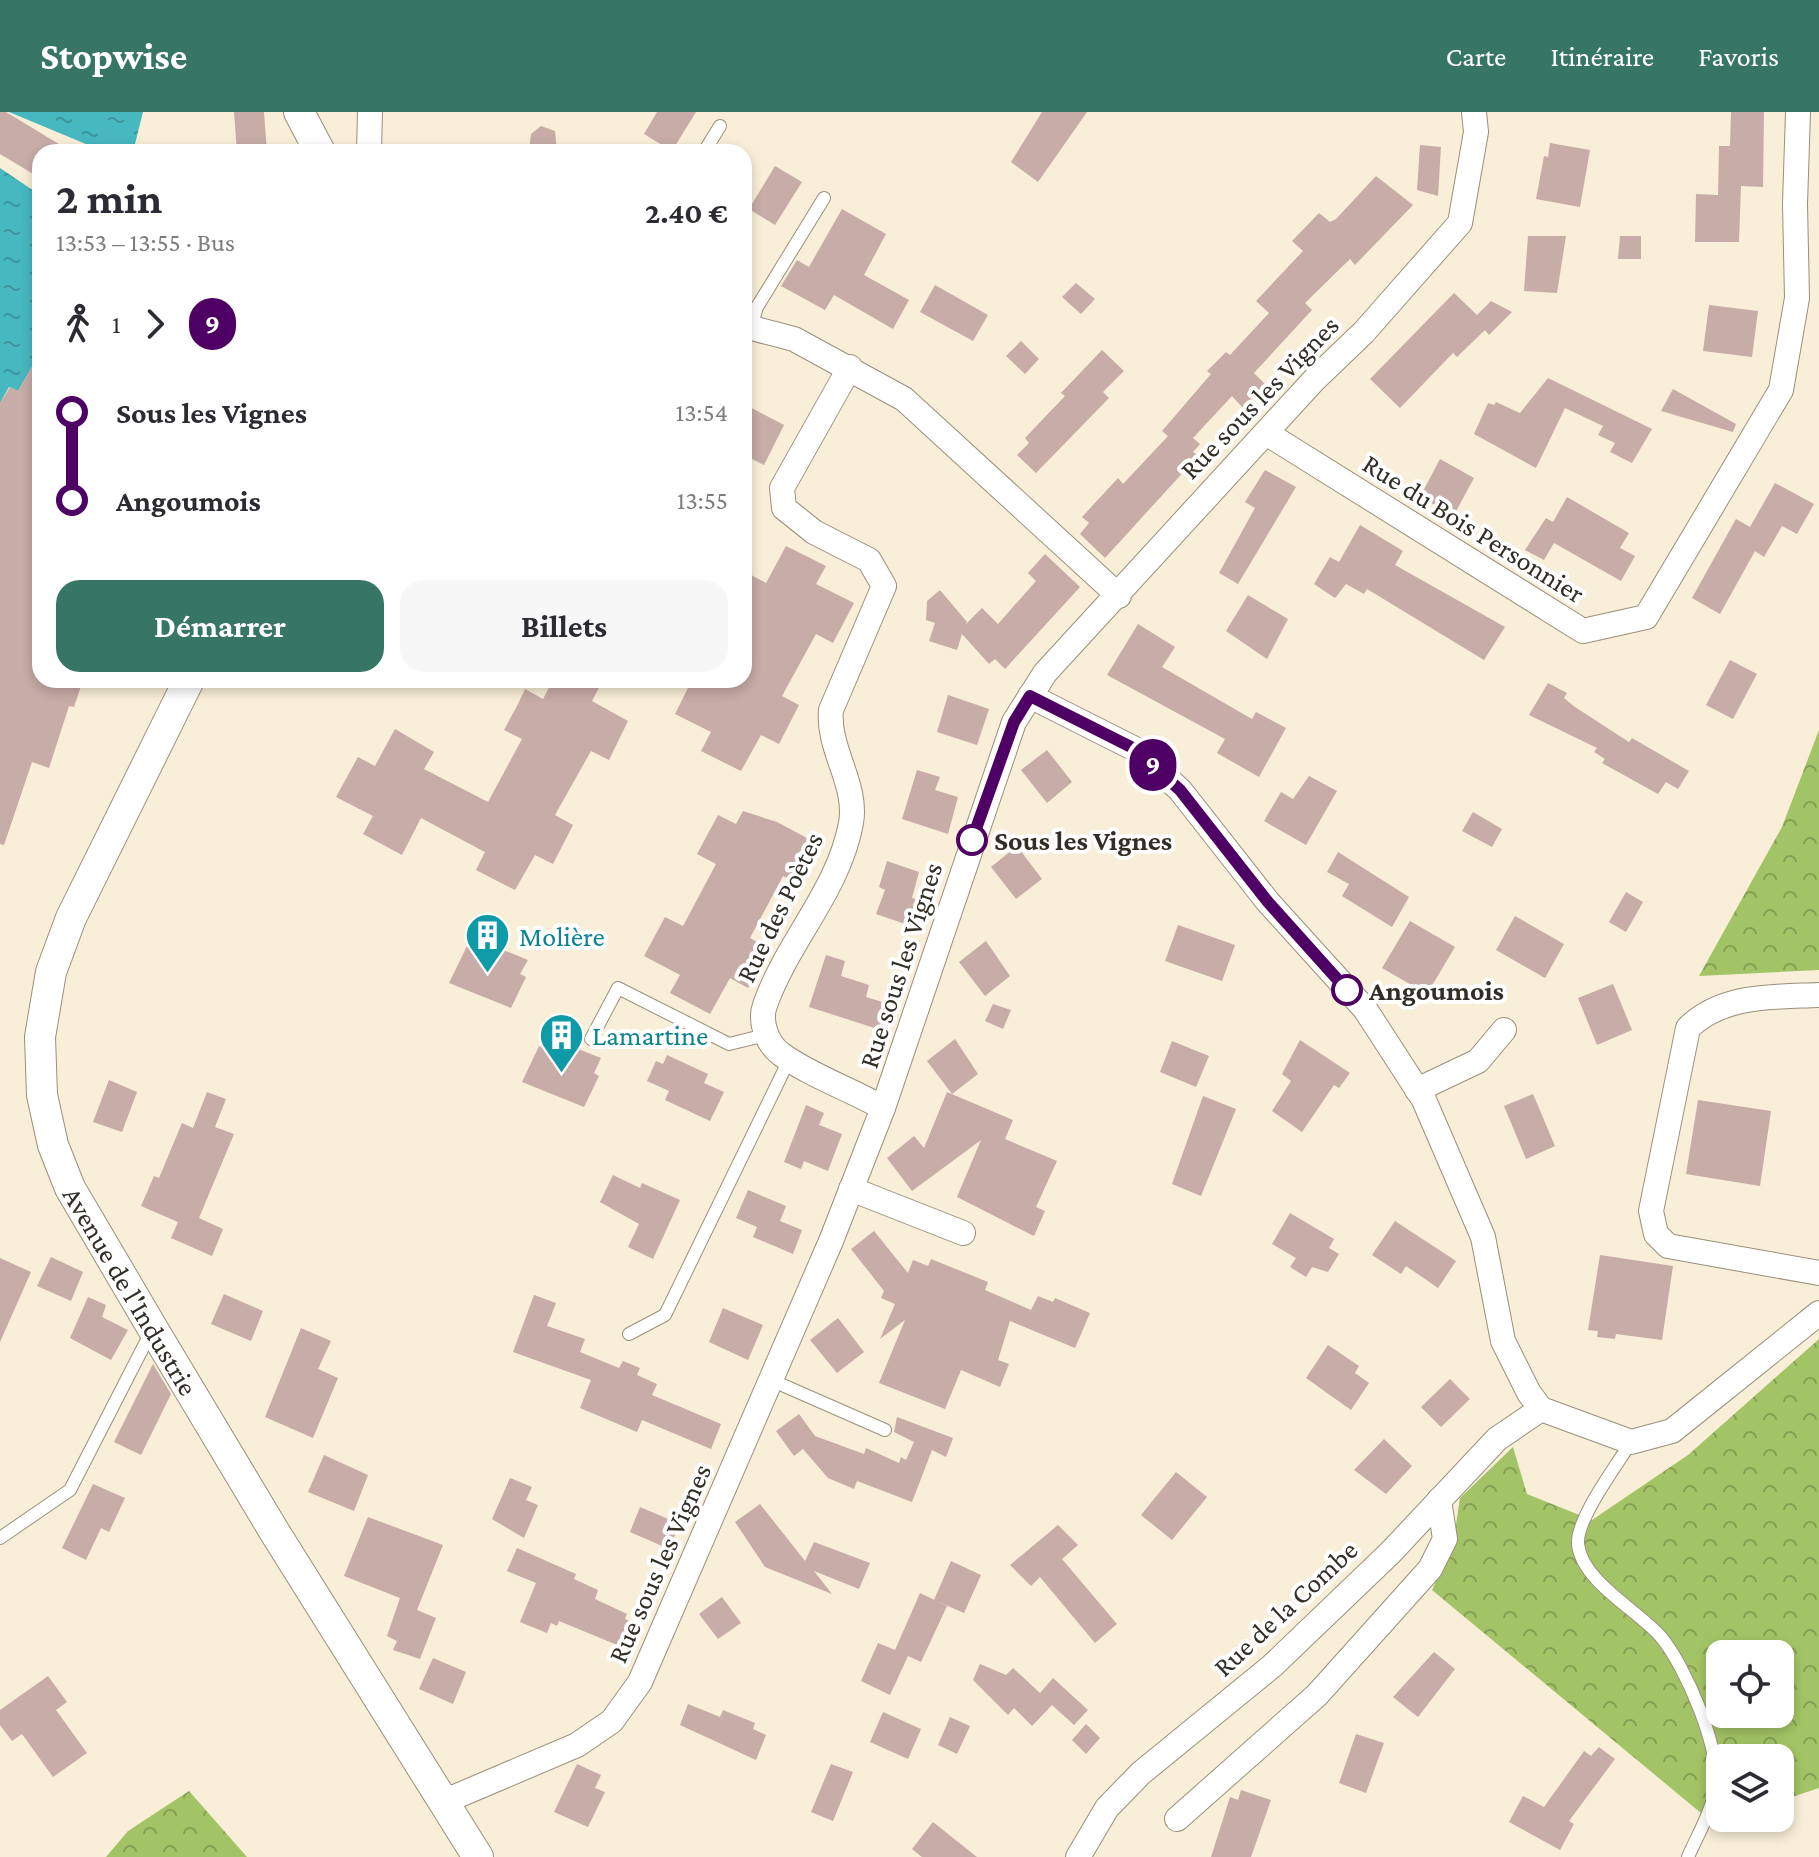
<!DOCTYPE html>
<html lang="fr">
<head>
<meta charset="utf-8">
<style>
  :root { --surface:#fff; --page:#f7f7f7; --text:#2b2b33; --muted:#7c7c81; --accent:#377664 }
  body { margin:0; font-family:"Crimson Pro",serif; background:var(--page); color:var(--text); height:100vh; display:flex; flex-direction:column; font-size:30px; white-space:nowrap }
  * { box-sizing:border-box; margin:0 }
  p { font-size:26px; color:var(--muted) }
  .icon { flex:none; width:44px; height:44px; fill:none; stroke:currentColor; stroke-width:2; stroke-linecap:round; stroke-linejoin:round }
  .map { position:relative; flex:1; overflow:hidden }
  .sheet { position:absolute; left:32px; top:32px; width:720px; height:544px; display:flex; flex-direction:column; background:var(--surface); border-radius:24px; box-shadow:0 4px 12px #0003 }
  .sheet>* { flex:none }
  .badge { padding:0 16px; border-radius:26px; font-size:28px; line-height:52px }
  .buttons { position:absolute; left:1706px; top:1528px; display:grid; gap:16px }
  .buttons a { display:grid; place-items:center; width:88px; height:88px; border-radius:16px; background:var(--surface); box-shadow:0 4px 12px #0003; font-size:40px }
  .map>.badge { position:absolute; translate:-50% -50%; box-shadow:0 0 0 4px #fff }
  .legs { display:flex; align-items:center; gap:12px; height:88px; padding:0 24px; font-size:26px }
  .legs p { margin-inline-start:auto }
  .overview { display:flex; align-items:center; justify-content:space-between; height:136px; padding:0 24px }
  h1 { font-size:44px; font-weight:700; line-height:60px }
  .action { display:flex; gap:16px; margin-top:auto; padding:16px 24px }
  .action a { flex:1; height:92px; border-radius:24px; background:var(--accent); color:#fff; font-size:32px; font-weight:700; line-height:92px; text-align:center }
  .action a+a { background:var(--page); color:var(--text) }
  ul { padding:0 24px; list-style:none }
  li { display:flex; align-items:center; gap:28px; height:88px; font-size:30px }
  li i { display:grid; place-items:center; width:12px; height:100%; margin:0 10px; background:currentColor }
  li i::after { content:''; width:20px; height:20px; margin:-10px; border:6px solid; border-radius:50%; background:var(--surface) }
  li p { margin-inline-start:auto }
  li:first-child i { background:linear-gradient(#0000 50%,currentColor 0) }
  li:last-child i { background:linear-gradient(currentColor 50%,#0000 0) }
  header { display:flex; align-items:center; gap:48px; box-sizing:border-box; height:112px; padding:0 40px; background:var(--accent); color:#fff }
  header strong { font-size:38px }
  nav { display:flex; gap:44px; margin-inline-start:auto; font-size:28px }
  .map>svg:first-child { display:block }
  .forest { fill:url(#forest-crowns); fill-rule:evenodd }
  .water { fill:url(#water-ripples) }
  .building { fill:#c7aca7 }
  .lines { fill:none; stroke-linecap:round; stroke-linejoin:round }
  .service-casing { stroke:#9a907a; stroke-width:14 }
  .minor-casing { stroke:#9a907a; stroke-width:26 }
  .tertiary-casing { stroke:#9a907a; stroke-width:32 }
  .service { stroke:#fff; stroke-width:12 }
  .minor { stroke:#fff; stroke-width:24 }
  .tertiary { stroke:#fff; stroke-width:30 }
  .line-1-casing { stroke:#fff; stroke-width:18 }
  .line-1 { stroke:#4f0064; stroke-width:12 }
  .stop-1-dot { fill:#fff; stroke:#4f0064; stroke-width:4 }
  .labels { text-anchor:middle; stroke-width:8; stroke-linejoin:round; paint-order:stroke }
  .street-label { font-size:28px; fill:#322e26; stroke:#fff }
  .stop-label { font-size:28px; font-weight:bold; fill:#322e26; stroke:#fff; text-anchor:start }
  .culture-label { font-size:28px; fill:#0d838f; stroke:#fff; text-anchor:start }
</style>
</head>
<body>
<header>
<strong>Stopwise</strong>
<nav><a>Carte</a><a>Itinéraire</a><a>Favoris</a></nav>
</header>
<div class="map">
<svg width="1819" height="1745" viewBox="0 0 1819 1745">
  <defs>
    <pattern id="forest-crowns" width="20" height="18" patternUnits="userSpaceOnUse" patternTransform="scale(2)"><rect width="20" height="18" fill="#a3c466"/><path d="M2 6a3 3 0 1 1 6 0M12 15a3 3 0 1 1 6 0" fill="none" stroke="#85a054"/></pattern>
    <pattern id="water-ripples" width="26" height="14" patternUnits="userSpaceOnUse" patternTransform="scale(2)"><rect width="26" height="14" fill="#47b8c0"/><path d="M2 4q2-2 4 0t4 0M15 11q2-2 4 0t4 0" fill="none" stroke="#3c969c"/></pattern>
  </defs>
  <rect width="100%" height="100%" fill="#f9eed7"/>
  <!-- forest -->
  <g class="forest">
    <polygon points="1819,618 1819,858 1699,864 1782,715"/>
    <path d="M 1819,1227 L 1819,1676 L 1780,1689 L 1780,1646 L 1720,1646 L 1720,1706 L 1728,1706 L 1713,1711 L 1432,1478 L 1453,1432 L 1460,1386 L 1513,1335 L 1527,1382 L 1592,1408 L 1688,1343 ZM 1720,1542 L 1780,1542 L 1780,1602 L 1720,1602 Z"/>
    <polygon points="189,1679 247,1745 106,1745 128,1719"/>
  </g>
  <!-- water -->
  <g class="water">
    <polygon points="9,0 143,0 133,40 105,40"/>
    <polygon points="0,56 40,83 40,241 18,279 9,275 0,291"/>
  </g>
  <!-- building -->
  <g class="building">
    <polygon points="0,0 6,0 72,40 40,40 40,66 0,42"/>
    <polygon points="234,0 264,0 267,40 237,40"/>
    <polygon points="657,0 696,0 672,39 644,22"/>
    <polygon points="1042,0 1087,0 1038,70 1011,50"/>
    <polygon points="1731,0 1764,0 1763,75 1741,74 1739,130 1695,130 1696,82 1718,83 1719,34 1730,34"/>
    <polygon points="541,14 555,19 557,40 529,40 531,22"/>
    <polygon points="1550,31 1590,38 1580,95 1536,87 1544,44 1548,45"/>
    <polygon points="1420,33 1441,35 1438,84 1417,78"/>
    <polygon points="775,54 802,70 775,113 749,97"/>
    <polygon points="1376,64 1413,93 1355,153 1350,147 1305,191 1312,198 1254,261 1265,272 1243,296 1232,284 1193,326 1200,332 1193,340 1198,344 1105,446 1080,422 1089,411 1082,405 1118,366 1123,372 1168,324 1162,319 1211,262 1207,259 1226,240 1230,243 1269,201 1256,189 1303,139 1292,129 1319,101 1330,110 1336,107"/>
    <polygon points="842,97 886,122 864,163 909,188 893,217 834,183 825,198 781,174 797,148 809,155"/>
    <polygon points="1528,124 1566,124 1557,181 1524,179"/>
    <polygon points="1620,124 1641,124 1641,147 1618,147"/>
    <polygon points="1076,171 1095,187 1081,202 1062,185"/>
    <polygon points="935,173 988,203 973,229 920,200"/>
    <polygon points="1454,181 1477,203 1491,189 1512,200 1489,223 1485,218 1457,245 1453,241 1400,296 1370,267"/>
    <polygon points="1709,193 1758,199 1752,245 1703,239"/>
    <polygon points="1021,229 1039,247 1025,262 1006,244"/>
    <polygon points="1102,238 1124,259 1103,280 1109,286 1036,361 1017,343 1029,331 1025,326 1065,284 1061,281"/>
    <polygon points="40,241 40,568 83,568 74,595 69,594 49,656 32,650 4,733 0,732 0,291 10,275 18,279"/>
    <polygon points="1548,266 1652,317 1632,351 1610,340 1615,331 1598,323 1603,314 1565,296 1536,356 1474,322 1488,291 1494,293 1496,290 1520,301"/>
    <polygon points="1673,277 1736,312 1733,320 1661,299"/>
    <polygon points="744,292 784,313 764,353 744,343"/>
    <polygon points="1440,347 1474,366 1454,403 1420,385"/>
    <polygon points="1265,358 1296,375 1238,472 1219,461 1255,396 1245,390"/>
    <polygon points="1775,371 1814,392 1797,422 1782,414 1764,445 1755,439 1720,502 1692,486 1736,407 1750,415"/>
    <polygon points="1567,385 1629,421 1620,436 1635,444 1621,469 1554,431 1544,448 1525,438 1546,406 1553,410"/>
    <polygon points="1360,413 1403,439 1395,453 1505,515 1484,548 1367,477 1364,482 1346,472 1335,486 1314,472 1330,445 1339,450"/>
    <polygon points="786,434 826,454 816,472 854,491 833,531 816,522 782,584 799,593 779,632 761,623 741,659 701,639 711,620 675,602 692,568 744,568 744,459 766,471"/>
    <polygon points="1045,442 1080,475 1005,557 995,547 989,552 962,522 957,538 929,529 935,511 926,508 927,489 940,478 967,510 965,513 982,496 998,512 1036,469 1028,461"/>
    <polygon points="1248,483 1288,507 1267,547 1226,519"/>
    <polygon points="1138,512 1175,535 1162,555 1252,607 1256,600 1286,616 1259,665 1217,641 1225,627 1107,563"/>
    <polygon points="1730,548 1757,562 1733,607 1706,593"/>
    <polygon points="553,568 603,568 592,589 628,609 609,648 591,639 555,703 573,713 553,752 535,743 515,778 476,758 485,740 421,706 402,743 363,722 373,704 336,685 358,645 375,654 395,617 434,640 424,657 488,690 522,627 504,618 518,592 525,577 543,587"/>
    <polygon points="1548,571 1567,581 1564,586 1575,595 1629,630 1632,626 1689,659 1678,677 1666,670 1658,682 1602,651 1605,647 1594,640 1597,636 1529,603"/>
    <polygon points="948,583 989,597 977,633 937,620"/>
    <polygon points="1047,638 1072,670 1047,691 1021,658"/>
    <polygon points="917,658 940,665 935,678 958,685 948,722 902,707"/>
    <polygon points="1309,664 1337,679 1306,733 1264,709 1281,680 1293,687"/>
    <polygon points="743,699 777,710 822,734 801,774 783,764 750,826 768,836 748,876 730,866 710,902 670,881 680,863 644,844 665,805 683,814 716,752 697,742 718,703 736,712"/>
    <polygon points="1473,700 1502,717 1492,735 1462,719"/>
    <polygon points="1017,734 1042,767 1016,787 991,755"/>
    <polygon points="1338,740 1409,785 1392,815 1342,784 1349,772 1327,760"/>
    <polygon points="887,749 919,760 912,786 925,790 917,816 876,802 885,778 879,775"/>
    <polygon points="1626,780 1643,790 1626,820 1609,810"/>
    <polygon points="1515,804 1564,832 1545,866 1496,838"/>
    <polygon points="1410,809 1455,835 1427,882 1382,856"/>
    <polygon points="1178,813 1235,833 1222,869 1165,849"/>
    <polygon points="986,829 1010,864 985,884 959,850"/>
    <polygon points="484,830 528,848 520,862 526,865 511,896 449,871 467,834 480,841"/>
    <polygon points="826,843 845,849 841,864 869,873 866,885 892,893 884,919 809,895"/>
    <polygon points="1613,872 1632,918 1597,933 1578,886"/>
    <polygon points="993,892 1011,898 1003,917 985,909"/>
    <polygon points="955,927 978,962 952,982 927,949"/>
    <polygon points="1300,928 1350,961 1339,976 1334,973 1302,1020 1272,999 1291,969 1282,962"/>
    <polygon points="558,929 601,946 594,961 599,964 584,995 522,970 539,934 553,940"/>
    <polygon points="1172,929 1209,944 1196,975 1160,960"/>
    <polygon points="667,943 708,962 704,971 724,980 710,1009 665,988 669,979 647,969 656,949 663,952"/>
    <polygon points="109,968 137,980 122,1020 93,1010"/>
    <polygon points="207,980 226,987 215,1015 234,1022 199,1106 223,1117 212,1144 171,1126 178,1110 141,1094 154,1064 159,1066 182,1011 193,1016"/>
    <polygon points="947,980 1013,1008 1005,1027 1057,1049 1036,1095 1045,1099 1034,1124 957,1085 981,1028 912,1079 887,1046 914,1024 924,1036"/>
    <polygon points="1533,982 1555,1034 1526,1047 1504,994"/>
    <polygon points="1203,984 1236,997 1201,1084 1172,1072"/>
    <polygon points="1698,988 1771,999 1760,1074 1686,1062"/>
    <polygon points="806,993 824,1001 819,1013 842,1022 828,1059 804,1049 801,1057 784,1050"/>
    <polygon points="613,1063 640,1076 642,1071 680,1088 653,1147 628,1135 639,1112 600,1090"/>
    <polygon points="748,1078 786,1094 780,1109 802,1118 793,1142 753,1125 757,1115 736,1106"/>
    <polygon points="1290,1101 1334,1127 1329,1136 1339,1142 1328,1160 1312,1155 1306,1165 1290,1155 1296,1146 1272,1132"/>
    <polygon points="1395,1109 1456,1149 1438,1176 1406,1154 1401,1162 1372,1143"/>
    <polygon points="874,1119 908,1161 913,1148 928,1154 931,1147 988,1170 985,1178 1031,1198 1038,1184 1053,1190 1055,1186 1090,1201 1075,1236 1010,1209 998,1248 1009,1252 1000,1275 961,1258 945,1297 879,1271 905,1208 880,1227 895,1192 881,1186 884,1179 851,1137"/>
    <polygon points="1600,1143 1673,1154 1662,1228 1616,1222 1615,1227 1597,1225 1598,1219 1588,1218"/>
    <polygon points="51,1145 83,1160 71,1189 37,1174"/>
    <polygon points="0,1146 31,1160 0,1230"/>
    <polygon points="224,1182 263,1199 251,1229 211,1212"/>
    <polygon points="534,1183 556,1191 547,1214 585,1227 580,1240 619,1256 623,1249 640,1256 637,1263 657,1272 652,1283 721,1312 711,1337 642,1308 637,1320 580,1296 591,1268 513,1240"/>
    <polygon points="88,1185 106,1193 102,1205 128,1218 111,1248 70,1226"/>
    <polygon points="723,1196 763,1213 748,1248 709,1230"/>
    <polygon points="838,1206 864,1240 837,1261 810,1228"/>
    <polygon points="301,1216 331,1229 318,1257 338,1266 313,1326 265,1305"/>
    <polygon points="1328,1233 1359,1254 1355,1261 1369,1271 1351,1298 1306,1266"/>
    <polygon points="153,1252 171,1282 141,1343 114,1330"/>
    <polygon points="1450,1267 1470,1287 1441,1315 1421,1295"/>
    <polygon points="799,1302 815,1324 864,1342 866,1336 899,1351 901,1345 906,1348 914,1330 894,1320 897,1305 953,1326 946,1345 932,1338 912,1390 857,1369 854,1377 828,1366 803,1337 794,1344 776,1319"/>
    <polygon points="1384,1327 1412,1354 1386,1382 1354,1358"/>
    <polygon points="324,1343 368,1363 354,1399 308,1380"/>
    <polygon points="1176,1360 1207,1385 1172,1428 1141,1403"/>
    <polygon points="510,1366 532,1375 526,1388 538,1393 524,1426 492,1407"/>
    <polygon points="93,1372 125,1386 109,1420 101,1416 86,1448 62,1436"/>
    <polygon points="760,1392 805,1449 814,1430 870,1451 859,1477 814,1459 832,1482 765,1455 735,1410"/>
    <polygon points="640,1395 680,1412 669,1437 630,1420"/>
    <polygon points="368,1405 443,1433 417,1498 436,1506 420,1547 393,1538 397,1529 387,1524 400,1486 344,1464"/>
    <polygon points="1058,1413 1078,1433 1062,1447 1117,1512 1095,1531 1040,1465 1031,1474 1010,1453"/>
    <polygon points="517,1436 576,1462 574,1467 598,1478 595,1487 627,1502 625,1507 638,1513 627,1537 559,1509 557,1514 551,1511 547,1521 520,1510 536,1471 507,1459"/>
    <polygon points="951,1449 981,1463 964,1501 934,1488"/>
    <polygon points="920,1481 947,1494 921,1550 908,1544 890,1583 861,1569 878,1531 895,1538"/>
    <polygon points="722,1485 741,1511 718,1527 699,1502"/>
    <polygon points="1434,1540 1455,1557 1418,1605 1393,1585"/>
    <polygon points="433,1546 466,1560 453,1592 419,1577"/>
    <polygon points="980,1552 1006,1563 1013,1556 1040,1581 1053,1566 1088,1598 1074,1613 1052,1593 1032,1614 1014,1596 1008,1603 973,1568"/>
    <polygon points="48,1564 67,1590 56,1598 87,1641 53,1665 22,1622 12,1629 0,1613 0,1598"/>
    <polygon points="688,1592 720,1605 723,1598 755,1611 753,1617 766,1623 756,1648 680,1613"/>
    <polygon points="883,1600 921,1617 908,1647 870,1630"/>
    <polygon points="950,1605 970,1614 957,1642 938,1633"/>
    <polygon points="1086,1612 1100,1626 1086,1642 1072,1628"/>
    <polygon points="1356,1622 1384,1631 1366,1681 1339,1671"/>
    <polygon points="1599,1635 1615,1647 1569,1709 1574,1712 1560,1738 1509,1710 1523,1684 1544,1695 1584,1639 1591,1644"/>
    <polygon points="577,1652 601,1663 595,1676 605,1680 588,1715 554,1700"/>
    <polygon points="831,1652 853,1660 833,1709 811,1700"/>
    <polygon points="1241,1678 1271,1688 1251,1745 1211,1745 1230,1685 1238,1688"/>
    <polygon points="933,1710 977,1745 922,1745 912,1737"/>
  </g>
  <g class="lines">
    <defs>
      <g id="service">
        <polyline points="704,40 720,14"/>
        <polyline points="752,213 757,195 824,86"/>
        <polyline points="591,927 618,876 729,932 766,923"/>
        <polyline points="629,1222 665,1203 790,946"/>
        <polyline points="771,1268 885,1318"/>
        <path d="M 1631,1330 C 1617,1353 1576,1407 1578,1432 C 1582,1470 1638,1498 1661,1525 C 1686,1555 1722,1639 1715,1677 C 1712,1699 1697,1724 1688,1745"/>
        <polyline points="0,1426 70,1378 151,1220"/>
      </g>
      <g id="minor">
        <polyline points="369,40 370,0"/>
        <polyline points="744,214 794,227 904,287 1119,484"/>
        <path d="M 850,255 L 782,376 L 784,396 L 814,420 L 869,448 L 884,474 L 831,598 C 827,637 858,672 851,711 C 839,778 787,830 765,893 C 759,909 767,932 781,942 C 809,963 852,978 883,996"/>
        <polyline points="1266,321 1583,519 1646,505 1781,278 1797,186 1795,92 1798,0"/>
        <polyline points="1030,584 1135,637 1180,678 1268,790 1365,897 1424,988 1483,1125 1503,1229 1529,1281 1541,1297 1631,1330 1672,1319 1819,1201"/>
        <path d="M 1819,883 C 1773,885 1723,882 1688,916 L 1651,1099 L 1656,1122 L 1668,1134 L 1819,1161"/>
        <polyline points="1417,978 1478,949 1504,918"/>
        <polyline points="851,1077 963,1121"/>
        <polyline points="443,1690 577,1633 612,1609 640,1570 831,1129 883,996 1014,610 1045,561 1315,267 1364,220 1460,111 1476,20 1474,0"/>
        <polyline points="1177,1707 1317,1583 1430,1457 1445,1427 1439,1388"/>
        <polyline points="1078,1745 1107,1696 1141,1661 1272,1554 1390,1441 1497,1327 1541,1297"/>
      </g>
      <g id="tertiary">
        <polyline points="299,0 320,40"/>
        <path id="s1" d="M 189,568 L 71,806 L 51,860 L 40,925 L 42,983 L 53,1033 L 70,1076 L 153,1217 L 274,1419 L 478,1745"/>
      </g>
    </defs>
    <!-- service casing -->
    <use href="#service" class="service-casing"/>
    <!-- minor casing -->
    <use href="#minor" class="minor-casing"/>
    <!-- tertiary casing -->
    <use href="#tertiary" class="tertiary-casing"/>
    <!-- service -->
    <use href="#service" class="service"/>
    <!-- minor -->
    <use href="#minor" class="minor"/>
    <!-- tertiary -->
    <use href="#tertiary" class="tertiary"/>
  </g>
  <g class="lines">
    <defs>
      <polyline id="line-1" points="972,728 1014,610 1030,584 1135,637 1180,678 1268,790 1347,878"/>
    </defs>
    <!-- line-1 casing -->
    <use href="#line-1" class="line-1-casing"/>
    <!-- line-1 -->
    <use href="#line-1" class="line-1"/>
  </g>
  <!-- icons -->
  <defs>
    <symbol id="building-pin" viewBox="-11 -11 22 30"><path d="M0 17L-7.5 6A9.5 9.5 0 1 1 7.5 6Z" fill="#0f9aa8" stroke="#fff"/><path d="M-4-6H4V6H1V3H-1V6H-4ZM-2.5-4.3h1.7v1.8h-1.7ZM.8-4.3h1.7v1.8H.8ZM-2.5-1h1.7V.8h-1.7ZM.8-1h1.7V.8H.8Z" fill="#fff"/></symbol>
  </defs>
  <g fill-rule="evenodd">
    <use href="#building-pin" x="462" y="798" width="51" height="69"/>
    <use href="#building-pin" x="536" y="898" width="51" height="69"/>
  </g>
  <!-- markers -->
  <g class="stop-1-dot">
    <circle cx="972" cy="728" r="14"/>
    <circle cx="1347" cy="878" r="14"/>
  </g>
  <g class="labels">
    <!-- street labels -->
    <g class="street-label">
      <text transform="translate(1259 285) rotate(-46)" y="10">Rue sous les Vignes</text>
      <text transform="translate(1474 416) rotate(32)" y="10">Rue du Bois Personnier</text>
      <text transform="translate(779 795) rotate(-64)" y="10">Rue des Poètes</text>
      <text transform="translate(900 853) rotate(-72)" y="10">Rue sous les Vignes</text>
      <text dy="10" stroke="none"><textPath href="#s1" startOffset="664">Avenue de l'Industrie</textPath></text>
      <text transform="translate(659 1451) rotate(-66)" y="10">Rue sous les Vignes</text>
      <text transform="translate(1285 1496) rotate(-43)" y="10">Rue de la Combe</text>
    </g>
    <!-- stop labels -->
    <g class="stop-label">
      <text x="994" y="738">Sous les Vignes</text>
      <text x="1369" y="888">Angoumois</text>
    </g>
    <!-- culture labels -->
    <g class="culture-label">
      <text x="519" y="834">Molière</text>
      <text x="592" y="933">Lamartine</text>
    </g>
  </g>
</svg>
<div class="buttons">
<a><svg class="icon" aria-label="locate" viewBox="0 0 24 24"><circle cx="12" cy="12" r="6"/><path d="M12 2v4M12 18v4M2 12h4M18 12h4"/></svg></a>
<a><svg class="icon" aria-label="layers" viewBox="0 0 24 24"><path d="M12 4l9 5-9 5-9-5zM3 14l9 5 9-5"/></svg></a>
</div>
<b class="badge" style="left:1153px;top:653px;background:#4f0064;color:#fff">9</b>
<section class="sheet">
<div class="overview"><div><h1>2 min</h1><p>13:53 – 13:55 · Bus</p></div><b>2.40 €</b></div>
<div class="legs"><svg class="icon" aria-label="walk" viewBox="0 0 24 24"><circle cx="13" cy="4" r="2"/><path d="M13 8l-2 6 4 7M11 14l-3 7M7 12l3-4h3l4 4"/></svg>1<svg class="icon" aria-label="forward" viewBox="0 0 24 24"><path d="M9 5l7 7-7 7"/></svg><b class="badge" style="background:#4f0064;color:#fff">9</b></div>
<ul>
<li><i style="color:#4f0064"></i><b>Sous les Vignes</b><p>13:54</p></li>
<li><i style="color:#4f0064"></i><b>Angoumois</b><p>13:55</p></li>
</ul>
<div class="action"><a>Démarrer</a><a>Billets</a></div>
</section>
</div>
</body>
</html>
